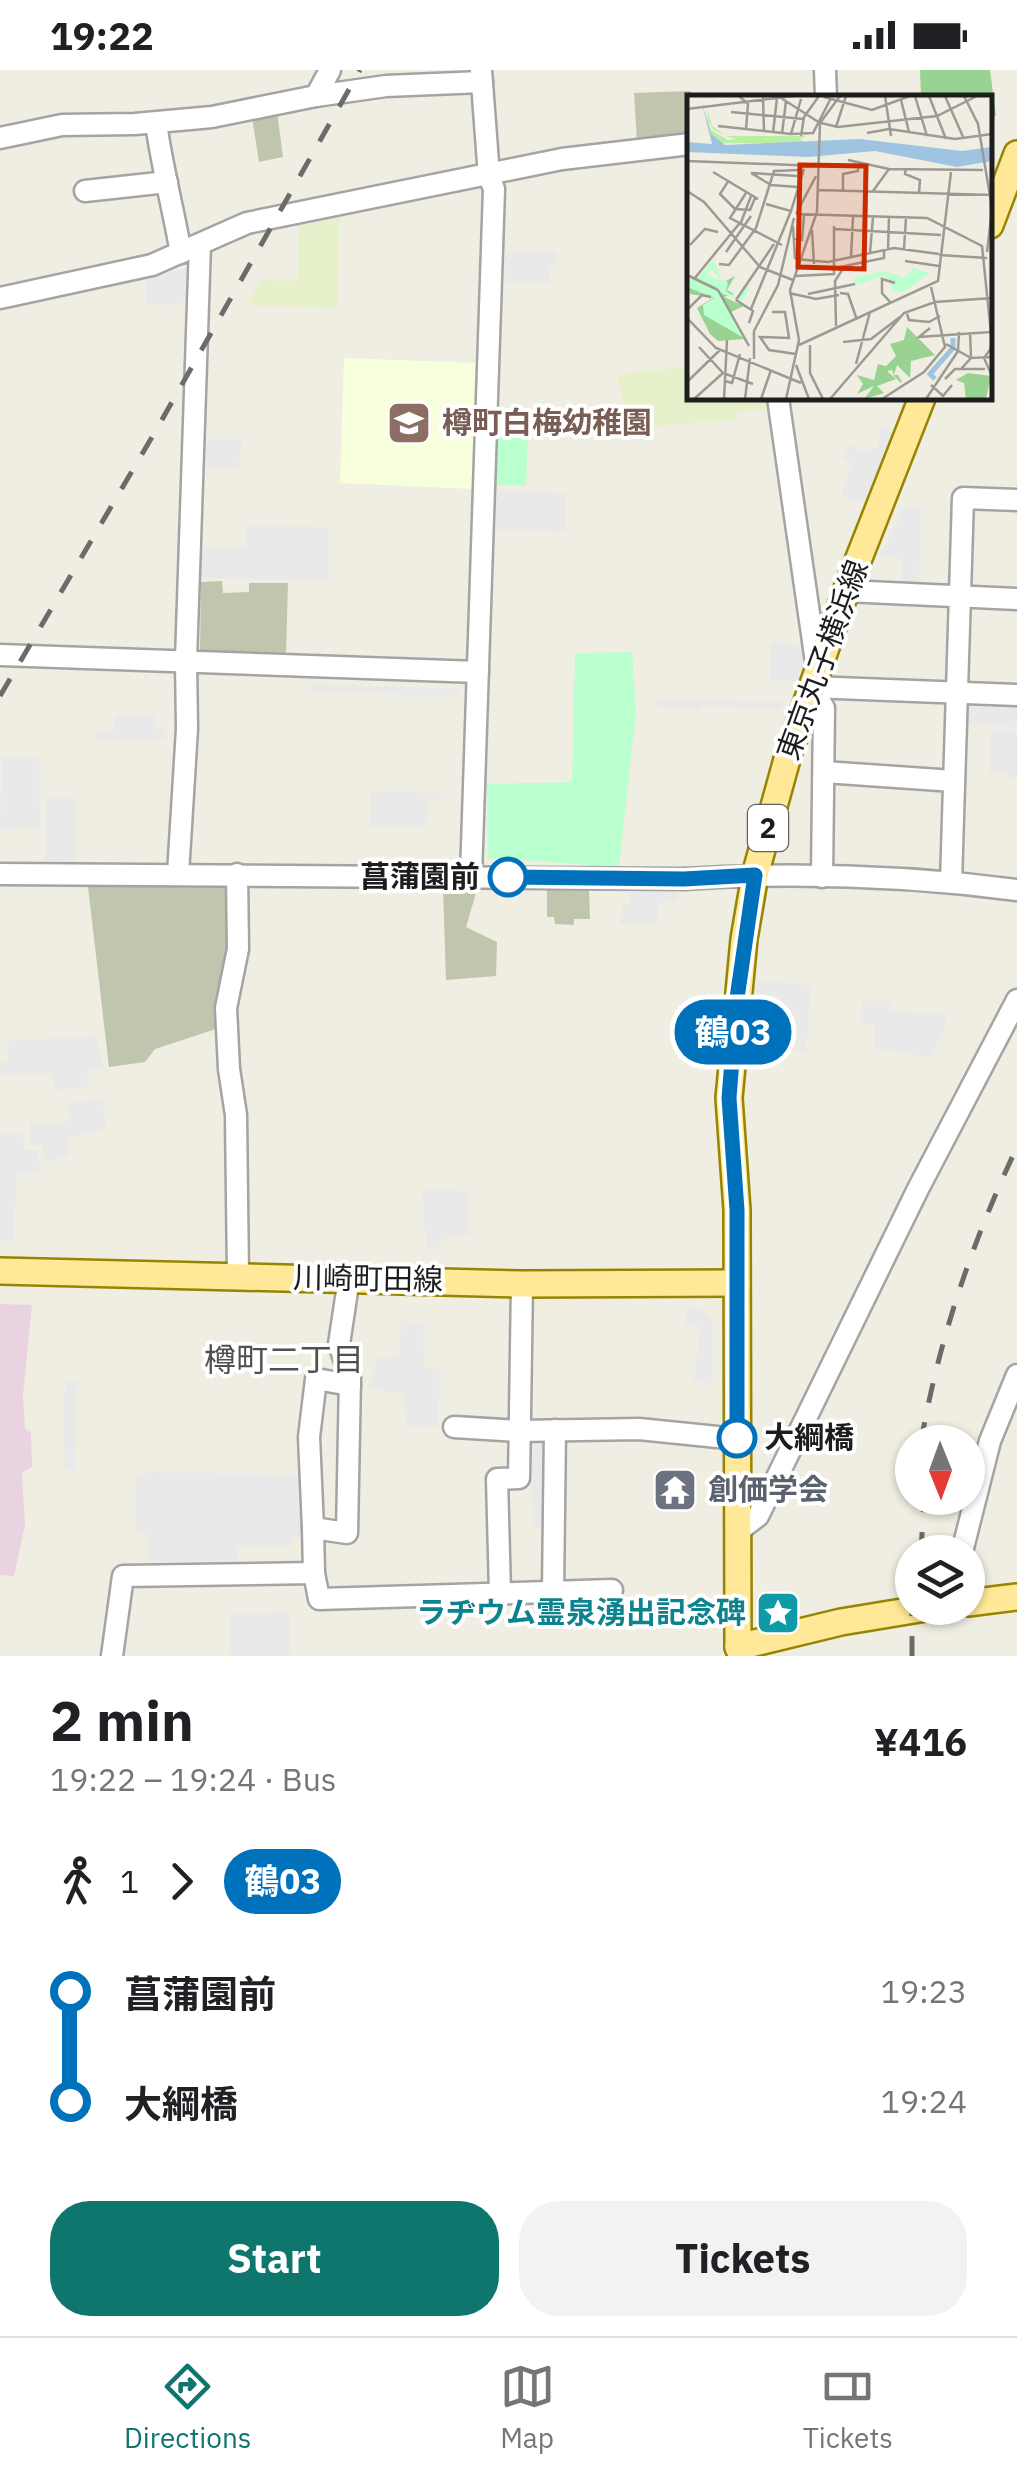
<!DOCTYPE html>
<html lang="en">
<head>
<meta charset="utf-8">
<style>
  :root { --surface:#fff; --page:#f2f2f2; --text:#202124; --muted:#757577; --line:#e0e0e0; --accent:#0f766e }
  body { margin:0; font-family:"IBM Plex Sans","Noto Sans JP",sans-serif; background:var(--page); color:var(--text); height:100vh; display:flex; flex-direction:column; font-size:38px; white-space:nowrap }
  * { box-sizing:border-box; margin:0 }
  p { font-size:32px; color:var(--muted) }
  .icon { flex:none; width:55px; height:55px; fill:none; stroke:currentColor; stroke-width:2; stroke-linecap:round; stroke-linejoin:round }
  .map { position:relative; height:1586px; overflow:hidden }
  .side { display:flex; flex-direction:column; background:var(--surface); flex:1 }
  .side>* { flex:none }
  .badge { padding:0 20px; border-radius:32px; font-size:35px; line-height:65px }
  .needle { width:65px; rotate:179deg }
  .controls { position:absolute; left:895px; top:1355px; display:grid; gap:20px }
  .controls a { display:grid; place-items:center; width:90px; height:90px; border-radius:50%; background:var(--surface); box-shadow:0 2px 8px #0004; font-size:50px }
  .map>.badge { position:absolute; translate:-50% -50%; box-shadow:0 0 0 5px #fff }
  .legs { display:flex; align-items:center; gap:15px; height:110px; padding:0 50px; font-size:32px }
  .legs p { margin-inline-start:auto }
  .head { display:flex; align-items:center; justify-content:space-between; height:170px; padding:0 50px }
  h1 { font-size:55px; font-weight:700; line-height:75px }
  .action { display:flex; gap:20px; margin-top:auto; padding:20px 50px }
  .action a { flex:1; height:115px; border-radius:40px; background:var(--accent); color:#fff; font-size:40px; font-weight:700; line-height:115px; text-align:center }
  .action a+a { background:var(--page); color:var(--text) }
  ul { padding:0 50px; list-style:none }
  li { display:flex; align-items:center; gap:35px; height:110px; font-size:38px }
  li i { display:grid; place-items:center; width:15px; height:100%; margin:0 12px; background:currentColor }
  li i::after { content:''; width:25px; height:25px; margin:-12px; border:8px solid; border-radius:50%; background:var(--surface) }
  li p { margin-inline-start:auto }
  li:first-child i { background:linear-gradient(#0000 50%,currentColor 0) }
  li:last-child i { background:linear-gradient(currentColor 50%,#0000 0) }
  .status { display:flex; justify-content:space-between; align-items:center; height:70px; padding:0 50px; background:var(--surface); direction:ltr }
  .status svg { height:28px; fill:currentColor }
  .menu { display:flex; justify-content:space-around; align-items:center; height:140px; border-top:2px solid var(--line); background:var(--surface); font-size:28px; color:var(--muted) }
  .menu a { display:grid; justify-items:center; gap:5px }
  .menu .selected { color:var(--accent) }
  .map>svg:first-child { display:block }
  .industrial { fill:#e9d3e1 }
  .education { fill:#f8ffdc }
  .construction { fill:#c0c5ad }
  .farmland { fill:#e6f1cb }
  .forest { fill:#98d392 }
  .park { fill:#baffce }
  .parking { fill:#e9e9e9 }
  .lines { fill:none; stroke-linecap:round; stroke-linejoin:round }
  .minor-casing { stroke:#a4a4a4; stroke-width:25 }
  .major-casing { stroke:#978400; stroke-width:30 }
  .minor { stroke:#fff; stroke-width:20 }
  .major { stroke:#ffe898; stroke-width:25 }
  .rail { stroke:#6b6b6b; stroke-width:5; stroke-dasharray:20 20; stroke-linecap:butt }
  .line-1-casing { stroke:#fff; stroke-width:22 }
  .line-1 { stroke:#0072bc; stroke-width:15 }
  .stop-1-dot { fill:#fff; stroke:#0072bc; stroke-width:5 }
  .labels { text-anchor:middle; stroke-width:8; stroke-linejoin:round; paint-order:stroke }
  .shield { fill:#fff; stroke:#616161; stroke-width:2.5 }
  .shield-label { font-size:28px; font-weight:bold; fill:#1d1d1d }
  .education-label { font-size:30px; font-weight:bold; fill:#785e54; stroke:#fff; text-anchor:start }
  .street-label { font-size:30px; fill:#1d1d1d; stroke:#fff }
  .stop-label { font-size:30px; font-weight:bold; fill:#1d1d1d; stroke:#fff; text-anchor:end }
  .worship-label { font-size:30px; font-weight:bold; fill:#5b616d; stroke:#fff; text-anchor:start }
  .culture-label { font-size:30px; font-weight:bold; fill:#0d838f; stroke:#fff; text-anchor:end }
  .neighbourhood-label { font-size:32px; fill:#505050; stroke:#fff }
  .inset-river { fill:none; stroke:#9ec4e2; stroke-width:5 }
  .inset-road { fill:none; stroke:#9c9a93; stroke-width:2.5 }
  .view { fill:#cb2a00; fill-opacity:0.15; stroke:#cb2a00; stroke-width:5 }
  .inset-edge { fill:none; stroke:#1d1d1d; stroke-width:5 }
</style>
</head>
<body>
<div class="status"><b>19:22</b><svg viewBox="0 0 49 12"><path d="M0 12V9h3v3zM5 12V6h3v6zM10 12V3h3v9zM15 12V0h3v12zM26 1h20v11H26zM47 4h2v5h-2z"/></svg></div>
<div class="map">
<svg width="1017" height="1586" viewBox="0 0 1017 1586">
  <rect width="100%" height="100%" fill="#f0eee2"/>
  <!-- industrial -->
  <polygon class="industrial" points="0,1234 32,1235 23,1325 25,1359 31,1363 32,1397 22,1403 25,1454 14,1506 0,1505"/>
  <!-- education -->
  <polygon class="education" points="344,288 478,293 473,419 340,413"/>
  <!-- construction -->
  <g class="construction">
    <polygon points="691,21 689,69 637,73 634,23"/>
    <polygon points="277,42 283,87 259,92 252,47"/>
    <polygon points="222,511 223,523 249,522 249,513 288,513 286,584 200,581 201,512"/>
    <polygon points="226,814 232,819 233,850 226,910 215,943 219,958 155,979 145,992 109,997 88,817"/>
    <polygon points="478,816 466,857 497,872 496,906 446,910 443,818"/>
    <polygon points="547,820 589,820 590,849 574,849 574,855 555,854 554,847 547,847"/>
  </g>
  <!-- farmland -->
  <g class="farmland">
    <polygon points="339,147 338,238 247,235 262,210 298,211 299,156"/>
    <polygon points="689,297 690,328 766,328 769,339 737,342 738,350 631,358 617,307 629,302"/>
  </g>
  <!-- forest -->
  <polygon class="forest" points="920,0 990,0 996,46 990,48 990,28 921,27"/>
  <!-- park -->
  <g class="park">
    <polygon points="493,342 529,344 526,416 491,415"/>
    <polygon points="632,582 636,642 619,797 488,788 487,714 572,712 575,583"/>
  </g>
  <!-- parking -->
  <g class="parking">
    <polygon points="505,181 557,182 557,191 549,200 550,213 505,212"/>
    <polygon points="190,196 189,218 182,235 145,234 146,209"/>
    <polygon points="881,356 893,362 863,434 841,425 852,393 843,388 849,375 868,383 871,377 877,377"/>
    <polygon points="206,369 243,369 238,399 206,400"/>
    <polygon points="496,420 566,423 566,462 496,459"/>
    <polygon points="905,436 921,437 919,515 903,516 901,489 880,486"/>
    <polygon points="246,456 328,457 328,512 201,508 202,477 246,477"/>
    <polygon points="771,572 787,573 810,580 801,612 770,610"/>
    <polygon points="312,614 459,619 459,626 312,623"/>
    <polygon points="659,628 785,632 779,641 705,635 698,641 654,636"/>
    <polygon points="963,631 1017,632 1017,657 964,656"/>
    <polygon points="115,645 155,646 155,659 165,660 166,670 96,671 95,660 114,660"/>
    <polygon points="991,660 1017,660 1017,708 1011,709 998,701 989,702"/>
    <polygon points="2,688 39,688 40,758 0,759"/>
    <polygon points="371,721 440,723 440,729 428,731 427,756 370,756"/>
    <polygon points="46,728 76,728 76,791 45,791"/>
    <polygon points="630,822 678,822 678,830 659,834 658,854 620,854 622,834 630,833"/>
    <polygon points="757,910 811,915 806,983 790,981 792,958 765,956 765,944 753,943"/>
    <polygon points="862,931 889,931 890,941 947,945 945,958 930,987 873,978 875,955 860,953"/>
    <polygon points="96,966 103,998 87,1000 87,1017 55,1020 52,1003 0,1005 0,993 8,992 7,971"/>
    <polygon points="102,1029 107,1058 68,1069 70,1086 44,1092 42,1075 29,1076 30,1051 47,1054 69,1051 68,1032"/>
    <polygon points="0,1063 23,1064 24,1080 37,1079 40,1101 17,1105 13,1171 0,1171"/>
    <polygon points="422,1120 468,1121 469,1165 447,1167 435,1179 426,1178"/>
    <polygon points="687,1238 700,1238 713,1252 713,1314 694,1312 700,1256 685,1254"/>
    <polygon points="401,1251 423,1252 424,1298 440,1299 438,1356 406,1357 404,1324 368,1319 378,1287 399,1287"/>
    <polygon points="67,1310 77,1312 75,1398 65,1399 63,1331"/>
    <polygon points="547,1373 547,1458 533,1458 531,1374"/>
    <polygon points="149,1402 305,1405 304,1467 291,1468 291,1477 238,1477 237,1492 148,1491 147,1464 136,1464 136,1408"/>
    <polygon points="290,1542 289,1586 229,1586 230,1544"/>
  </g>
  <g class="lines">
    <defs>
      <g id="minor">
        <polyline points="825,0 826,28"/>
        <polyline points="316,26 330,0"/>
        <path d="M 156,53 C 162,97 173,138 181,183"/>
        <polyline points="0,68 62,55 135,54 212,47 316,26 386,16 482,12"/>
        <polyline points="85,121 167,112"/>
        <polyline points="0,228 152,195 247,153 562,89 690,74"/>
        <polyline points="778,328 817,599"/>
        <polyline points="846,521 1017,529"/>
        <polyline points="0,585 478,602"/>
        <polyline points="811,617 1017,625"/>
        <polyline points="811,617 824,638 822,807"/>
        <polyline points="824,702 954,711"/>
        <path d="M 0,804 L 684,809 C 795,802 907,806 1017,820"/>
        <polyline points="178,804 187,659 186,590 200,174"/>
        <polyline points="237,804 238,879 226,938 229,999 236,1045 238,1207"/>
        <polyline points="471,806 494,119 489,106 481,0"/>
        <polyline points="951,812 963,428 1017,430"/>
        <polyline points="454,1357 520,1361 639,1359 737,1369"/>
        <polyline points="313,1458 309,1367 316,1309 350,1315"/>
        <polyline points="737,1462 758,1446 918,1119 1017,930"/>
        <polyline points="962,1482 990,1371 1017,1305"/>
        <polyline points="314,1503 319,1529 612,1520"/>
        <polyline points="553,1522 555,1360"/>
        <polyline points="500,1523 497,1409 519,1408 522,1214"/>
        <polyline points="112,1586 123,1506 314,1503 313,1458 347,1463 350,1307 339,1274 349,1208"/>
      </g>
      <g id="major">
        <polyline points="990,155 1017,84"/>
        <polyline points="0,1201 522,1214 737,1213"/>
        <polyline points="968,1533 1017,1527"/>
        <polyline points="738,1577 841,1552 926,1538"/>
        <polyline points="742,1586 738,1577 737,1140 729,1028 744,869 755,805 789,682 846,521 922,328"/>
      </g>
    </defs>
    <!-- minor casing -->
    <use href="#minor" class="minor-casing"/>
    <!-- major casing -->
    <use href="#major" class="major-casing"/>
    <!-- minor -->
    <use href="#minor" class="minor"/>
    <!-- major -->
    <use href="#major" class="major"/>
    <!-- rail -->
    <g class="rail">
      <polyline points="0,626 155,362 360,0"/>
      <path d="M 921,1372 C 939,1269 972,1172 1017,1077"/>
      <polyline points="921,1482 924,1428"/>
      <polyline points="912,1586 912,1504"/>
    </g>
  </g>
  <g class="lines">
    <defs>
      <polyline id="line-1" points="508,807 684,809 755,805 737,928 729,1028 737,1140 737,1368"/>
    </defs>
    <!-- line-1 casing -->
    <use href="#line-1" class="line-1-casing"/>
    <!-- line-1 -->
    <use href="#line-1" class="line-1"/>
  </g>
  <!-- icons -->
  <defs>
    <symbol id="school-square" viewBox="-11 -11 22 22"><rect x="-9" y="-9" width="18" height="18" rx="4" fill="#8d6e63" stroke="#fff"/><path d="M0-5L7-2L0 1L-7-2ZM-4 1L0 2.5L4 1V4Q0 6-4 4Z" fill="#fff"/></symbol>
    <symbol id="temple-square" viewBox="-11 -11 22 22"><rect x="-9" y="-9" width="18" height="18" rx="4" fill="#6b7280" stroke="#fff"/><path d="M0-6L5-2H3V0L6.5 2.5H4V6H1.5V3h-3V6H-4V2.5H-6.5L-3 0V-2H-5Z" fill="#fff"/></symbol>
    <symbol id="sight-square" viewBox="-11 -11 22 22"><rect x="-9" y="-9" width="18" height="18" rx="4" fill="#0f9aa8" stroke="#fff"/><path d="M0-6L1.8-2.2L6-1.7L2.9 1.2L3.7 5.4L0 3.3L-3.7 5.4L-2.9 1.2L-6-1.7L-1.8-2.2Z" fill="#fff"/></symbol>
  </defs>
  <g fill-rule="evenodd">
    <use href="#school-square" x="384" y="328" width="50" height="50"/>
    <use href="#temple-square" x="650" y="1395" width="50" height="50"/>
    <use href="#sight-square" x="753" y="1518" width="50" height="50"/>
  </g>
  <!-- markers -->
  <g class="stop-1-dot">
    <circle cx="508" cy="807" r="18"/>
    <circle cx="737" cy="1368" r="18"/>
  </g>
  <g class="labels">
    <!-- shield labels -->
    <rect class="shield" x="748" y="735" width="40" height="46" rx="8"/>
    <g class="shield-label">
      <text x="768" y="768">2</text>
    </g>
    <!-- education labels -->
    <g class="education-label">
      <text x="442" y="363">樽町白梅幼稚園</text>
    </g>
    <!-- street labels -->
    <g class="street-label">
      <text transform="translate(823 590) rotate(-70)" y="10">東京丸子横浜線</text>
      <text transform="translate(368 1209) rotate(1)" y="10">川崎町田線</text>
    </g>
    <!-- stop labels -->
    <g class="stop-label">
      <text x="480" y="817">菖蒲園前</text>
      <text x="764" y="1378" text-anchor="start">大綱橋</text>
    </g>
    <!-- worship labels -->
    <g class="worship-label">
      <text x="708" y="1430">創価学会</text>
    </g>
    <!-- culture labels -->
    <g class="culture-label">
      <text x="746" y="1553">ラヂウム霊泉湧出記念碑</text>
    </g>
    <!-- neighbourhood labels -->
    <g class="neighbourhood-label">
      <text x="284" y="1301">樽町二丁目</text>
    </g>
  </g>
  <!-- overview -->
  <g transform="translate(687 25)">
    <rect width="305" height="305" fill="#f0eee2"/>
    <path d="M 20,14 L 25,31 L 39,41 L 118,41 L 113,44 L 119,49 L 33,48 L 23,39 L 20,28 L 18,18 L 24,35 L 41,45 L 50,44 L 39,41 L 26,34 L 21,26 Z" fill="#b8efa2"/>
    <path d="M 0,180 L 35,188 L 48,181 L 40,195 L 47,199 L 37,202 L 57,211 L 44,217 L 58,244 L 31,246 L 23,239 L 10,213 L 26,203 L 3,199 ZM 220,232 L 248,260 L 224,266 L 223,283 L 210,270 L 207,280 L 211,280 L 215,287 L 214,288 L 207,281 L 205,275 L 200,276 L 209,284 L 190,291 L 197,298 L 177,304 L 187,291 L 170,299 L 176,289 L 170,280 L 187,285 L 191,269 L 199,271 L 209,261 L 203,249 L 217,245 ZM 281,278 L 304,281 L 299,304 L 279,304 L 277,288 L 269,285 Z" fill="#98d392"/>
    <path d="M 27,164 L 34,185 L 24,173 L 20,181 L 41,187 L 39,196 L 50,203 L 57,191 L 62,194 L 56,206 L 33,198 L 57,243 L 17,220 L 16,210 L 27,203 L 0,192 L 0,181 L 9,185 ZM 226,173 L 243,178 L 216,197 L 207,197 L 199,180 L 168,190 L 167,183 L 197,176 L 218,183 Z" fill="#baffce"/>
    <path d="M 13,1 L 24,39 L 38,50 L 173,44 L 275,56 L 305,52 L 305,66 L 270,72 L 188,56 L 121,62 L 0,57 L 0,47 L 25,49 Z" fill="#9ec4e2"/>
    <path class="inset-river" d="M 248,284 L 243,279 L 266,253 L 266,243"/>
    <path class="inset-road" d="M 52,1 L 61,9 L 59,35M 76,1 L 77,37M 91,1 L 133,28M 198,1 L 204,41M 228,1 L 240,41M 242,1 L 259,44M 258,1 L 277,44M 277,1 L 291,29 L 305,113M 137,2 L 185,15 L 223,1M 114,4 L 104,39 L 126,38 L 144,3M 214,5 L 222,37M 0,14 L 106,1M 44,17 L 116,24M 134,28 L 151,32 L 250,21 L 290,1M 31,31 L 104,39M 149,32 L 159,1M 86,38 L 90,3M 180,38 L 202,34 L 268,44 L 305,39M 95,39 L 99,6M 114,41 L 117,22 L 132,1M 161,65 L 202,74M 0,66 L 131,71M 219,73 L 218,79 L 233,85 L 232,98M 26,77 L 71,104M 64,78 L 84,90 L 111,92M 64,78 L 110,81M 42,85 L 33,99 L 48,114 L 63,115 L 68,103M 131,95 L 305,100M 156,95 L 156,79 L 171,76 L 172,66M 0,96 L 17,107 L 73,172 L 106,185M 186,96 L 202,74 L 296,75M 59,98 L 43,123 L 95,150M 104,116 L 117,74M 109,119 L 240,123 L 295,151 L 305,248M 109,119 L 129,81M 53,130 L 64,101M 106,131 L 108,164M 147,134 L 254,140M 125,135 L 127,169M 107,144 L 115,145 L 117,120M 3,150 L 18,134 L 31,137M 217,154 L 219,123M 201,155 L 202,121M 39,157 L 64,121M 300,157 L 305,115M 183,158 L 186,122M 252,160 L 300,163M 164,162 L 166,122M 108,164 L 141,167 L 207,153 L 252,159M 218,166 L 252,171M 32,169 L 42,170 L 69,133 L 87,76 L 112,75M 153,172 L 197,163 L 197,155M 0,180 L 31,195M 108,181 L 147,179 L 147,131M 7,184 L 52,129M 31,195 L 62,251M 102,198 L 129,204 L 152,200M 153,198 L 161,199 L 170,225M 121,199 L 168,189M 49,205 L 87,149M 49,205 L 66,216 L 62,228M 204,208 L 195,198 L 195,184 L 208,188M 64,214 L 104,116 L 79,109M 0,215 L 15,200 L 24,202M 85,217 L 98,217 L 102,243 L 73,242 L 82,255 L 109,259M 220,219 L 222,225 L 242,227 L 253,221M 0,223 L 29,253 L 114,288M 149,231 L 148,186 L 157,172M 243,233 L 232,242 L 304,237M 156,247 L 184,244 L 213,222M 259,249 L 284,263 L 305,262M 112,250 L 251,186 L 264,77M 123,250 L 123,278 L 136,304M 12,252 L 36,278 L 66,289M 305,252 L 297,263 L 305,281M 67,264 L 67,236 L 91,190 L 107,123M 169,269 L 183,217M 109,270 L 122,304M 274,274 L 284,263 L 283,237M 258,284 L 268,274 L 298,274M 38,286 L 45,288 L 53,259M 0,287 L 34,254M 244,290 L 256,301 L 265,290M 7,304 L 36,278M 37,304 L 40,245M 58,304 L 63,263M 74,304 L 84,275M 99,304 L 112,245 L 103,195 L 130,117 L 133,28 L 153,1M 143,304 L 217,218 L 248,207 L 305,203M 195,304 L 237,277 L 258,252 L 244,192M 239,304 L 271,256 L 272,237"/>
    <path class="view" d="M 113,70 L 179,71 L 177,174 L 111,172 Z"/>
    <rect width="305" height="305" class="inset-edge"/>
  </g>
</svg>
<div class="controls">
<a><svg class="needle" viewBox="-14 -14 28 28"><path d="M0-13l5 13h-10z" fill="#e53935"/><path d="M0 13l5-13h-10z" fill="#757577"/></svg></a>
<a><svg class="icon" aria-label="layers" viewBox="0 0 24 24"><path d="M12 4l9 5-9 5-9-5zM3 14l9 5 9-5"/></svg></a>
</div>
<b class="badge" style="left:733px;top:962px;background:#0072bc;color:#fff">鶴03</b>
</div>
<section class="side">
<div class="head"><div><h1>2 min</h1><p>19:22 – 19:24 · Bus</p></div><b>¥416</b></div>
<div class="legs"><svg class="icon" aria-label="walk" viewBox="0 0 24 24"><circle cx="13" cy="4" r="2"/><path d="M13 8l-2 6 4 7M11 14l-3 7M7 12l3-4h3l4 4"/></svg>1<svg class="icon" aria-label="forward" viewBox="0 0 24 24"><path d="M9 5l7 7-7 7"/></svg><b class="badge" style="background:#0072bc;color:#fff">鶴03</b></div>
<ul>
<li><i style="color:#0072bc"></i><b>菖蒲園前</b><p>19:23</p></li>
<li><i style="color:#0072bc"></i><b>大綱橋</b><p>19:24</p></li>
</ul>
<div class="action"><a>Start</a><a>Tickets</a></div>
</section>
<nav class="menu">
<a class="selected"><svg class="icon" aria-label="directions" viewBox="0 0 24 24"><path d="M12 3l9 9-9 9-9-9zM9 14v-3h6M13 9l2 2-2 2"/></svg>Directions</a>
<a><svg class="icon" aria-label="map" viewBox="0 0 24 24"><path d="M3 6l6-2 6 2 6-2v14l-6 2-6-2-6 2zM9 4v14M15 6v14"/></svg>Map</a>
<a><svg class="icon" aria-label="tickets" viewBox="0 0 24 24"><path d="M3 7h18v10H3zM15 7v10"/></svg>Tickets</a>
</nav>
</body>
</html>
